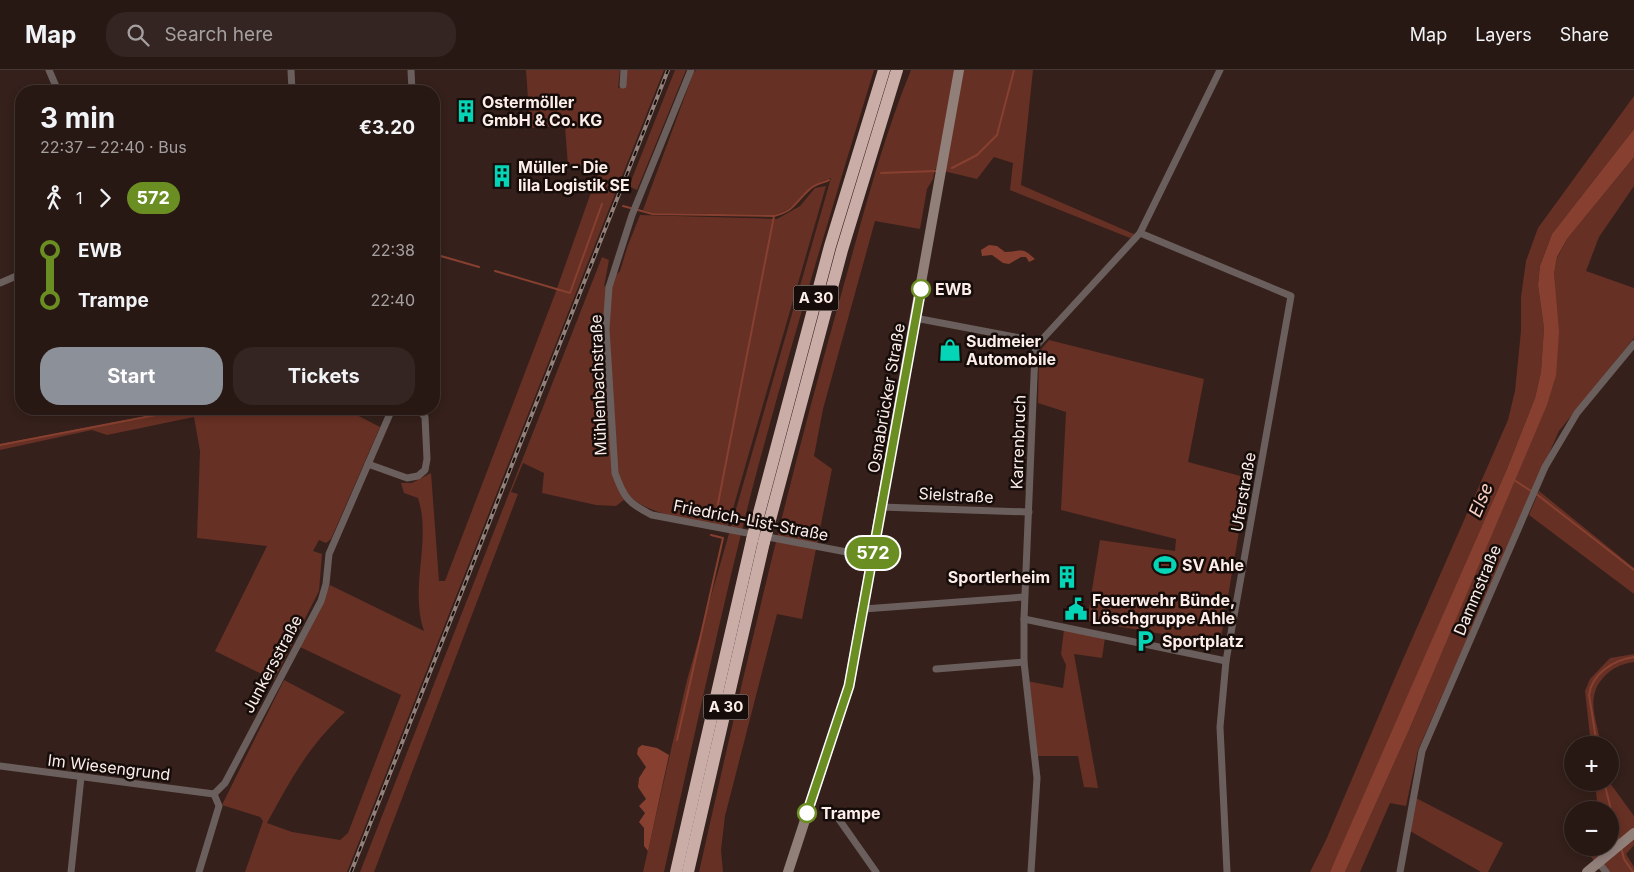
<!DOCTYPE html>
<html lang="en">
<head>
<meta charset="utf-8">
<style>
  :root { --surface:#281814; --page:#342522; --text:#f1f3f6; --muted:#a5a0a0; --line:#443734; --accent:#8c9099 }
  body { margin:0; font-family:Inter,sans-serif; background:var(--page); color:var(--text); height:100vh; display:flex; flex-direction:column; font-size:19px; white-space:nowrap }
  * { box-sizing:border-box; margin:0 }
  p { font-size:16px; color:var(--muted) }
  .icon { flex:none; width:28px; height:28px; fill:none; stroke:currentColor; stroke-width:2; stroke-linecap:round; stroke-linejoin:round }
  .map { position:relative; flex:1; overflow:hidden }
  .side { position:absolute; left:15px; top:15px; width:425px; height:330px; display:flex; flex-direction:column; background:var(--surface); border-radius:20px; box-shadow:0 2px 8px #0003,0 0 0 1px var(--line) }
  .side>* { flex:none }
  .badge { padding:0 10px; border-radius:16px; font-size:18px; line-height:32px }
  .fabs { position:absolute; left:1564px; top:666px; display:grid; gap:10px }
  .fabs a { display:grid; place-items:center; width:55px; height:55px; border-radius:50%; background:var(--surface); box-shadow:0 2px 8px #0003,0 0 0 1px var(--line); font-size:25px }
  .map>.badge { position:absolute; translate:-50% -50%; box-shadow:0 0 0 2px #fff }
  .legs { display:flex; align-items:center; gap:8px; height:55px; padding:0 25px; font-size:16px }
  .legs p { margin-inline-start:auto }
  .summary { display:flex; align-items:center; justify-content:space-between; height:85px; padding:0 25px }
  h1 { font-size:28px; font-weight:700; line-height:38px }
  .action { display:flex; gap:10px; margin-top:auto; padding:10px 25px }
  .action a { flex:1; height:58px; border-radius:20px; background:var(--accent); color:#fff; font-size:20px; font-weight:700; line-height:58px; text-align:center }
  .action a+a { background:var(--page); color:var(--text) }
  ul { padding:0 25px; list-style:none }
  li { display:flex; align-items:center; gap:18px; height:50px; font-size:19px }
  li i { display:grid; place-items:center; width:8px; height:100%; margin:0 6px; background:currentColor }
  li i::after { content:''; width:12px; height:12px; margin:-6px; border:4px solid; border-radius:50%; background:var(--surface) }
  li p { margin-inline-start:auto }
  li:first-child i { background:linear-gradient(#0000 50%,currentColor 0) }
  li:last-child i { background:linear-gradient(currentColor 50%,#0000 0) }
  header { display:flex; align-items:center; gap:30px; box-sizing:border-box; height:70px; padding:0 25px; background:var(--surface); border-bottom:1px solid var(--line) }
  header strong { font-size:24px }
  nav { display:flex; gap:28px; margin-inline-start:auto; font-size:18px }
  .search { width:350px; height:45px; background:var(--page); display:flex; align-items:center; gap:12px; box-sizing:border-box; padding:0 18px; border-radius:20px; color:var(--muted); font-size:19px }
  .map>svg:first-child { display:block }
  .green { fill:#673024 }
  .water { fill:#874030 }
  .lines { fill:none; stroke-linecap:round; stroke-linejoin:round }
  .stream { stroke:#874030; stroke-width:2 }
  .street { stroke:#6a5f5c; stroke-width:7 }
  .secondary { stroke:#917f7a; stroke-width:10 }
  .highway { stroke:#caada7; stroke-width:12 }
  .rail-casing { stroke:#92807b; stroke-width:4 }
  .rail { stroke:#160d0a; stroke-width:2; stroke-dasharray:5.5; stroke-linecap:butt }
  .highway-bridge { stroke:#caada7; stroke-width:12 }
  .line-1-casing { stroke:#fff; stroke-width:11 }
  .line-1 { stroke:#6b8e23; stroke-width:8 }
  .stop-1-dot { fill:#fff; stroke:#6b8e23; stroke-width:2.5 }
  .labels { text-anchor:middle; stroke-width:5; stroke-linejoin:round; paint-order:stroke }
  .shield { fill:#160d0a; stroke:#b8aaa7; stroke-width:1 }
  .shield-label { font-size:15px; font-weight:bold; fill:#fdeeea }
  .poi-label { font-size:16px; font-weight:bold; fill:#fdeeea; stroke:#160d0a; text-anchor:start }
  .stop-label { font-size:16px; font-weight:bold; fill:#fdeeea; stroke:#160d0a; text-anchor:start }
  .street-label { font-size:16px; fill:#fdeeea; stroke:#160d0a }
  .water-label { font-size:18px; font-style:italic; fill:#facec3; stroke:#160d0a }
</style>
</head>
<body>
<header>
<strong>Map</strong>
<div class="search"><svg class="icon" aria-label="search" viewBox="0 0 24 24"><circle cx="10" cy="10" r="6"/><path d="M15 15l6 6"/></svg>Search here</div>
<nav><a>Map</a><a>Layers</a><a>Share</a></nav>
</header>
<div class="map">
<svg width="1634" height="802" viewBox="0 0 1634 802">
  <rect width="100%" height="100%" fill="#35201b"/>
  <!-- green -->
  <g class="green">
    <path d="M 526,0 L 620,0 L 618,18 L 625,15 L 626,0 L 664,0 L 347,802 L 245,802 L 263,751 L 260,747 L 222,735 L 284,610 L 345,642 C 308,677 291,709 267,753 L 292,762 L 340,770 L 348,763 L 401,625 L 300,577 L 330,515 L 424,561 C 409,517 432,471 418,428 L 404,423 L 401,413 L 412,413 L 431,403 L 439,511 L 445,511 L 555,224 L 600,97 L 568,96 L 565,56 L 530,58 Z"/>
    <polygon points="675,0 686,0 637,120 629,116"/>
    <path d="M 696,0 L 874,0 C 832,137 791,274 754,412 C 721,541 693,672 664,802 L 643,802 L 687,610 L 831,108 C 803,117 802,137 774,145 L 654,143 L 643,140 L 693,4 Z"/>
    <path d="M 911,0 L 1033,0 L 1021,115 L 1136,165 L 1130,168 L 1010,120 L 1013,93 L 994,87 L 977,109 L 935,99 L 933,109 L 927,119 L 920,159 L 875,151 L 823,339 L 814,386 L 832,399 L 802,549 L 777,544 L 725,746 L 721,780 L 723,802 L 699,802 C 741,615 784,428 836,243 C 859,162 879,78 911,0 Z"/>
    <polygon points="1634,26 1634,59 1552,164 1540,196 1538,215 1544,258 1541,302 1535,328 1507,399 1340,782 1330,802 1310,802 1326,770 1397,603 1508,350 1515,321 1521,261 1521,227 1526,191 1538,158"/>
    <polygon points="1634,87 1634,116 1599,167 1586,201 1634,218 1634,268 1559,361 1418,680 1406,736 1390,733 1360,802 1345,802 1409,660 1547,334 1556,306 1554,204 1557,188 1567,169"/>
    <path d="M 826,116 L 728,456 C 695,450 655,448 629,426 L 616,436 L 596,435 L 542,423 L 544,403 L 523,393 L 511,422 L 518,424 L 374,802 L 360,802 L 602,187 L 609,190 L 604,217 L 620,201 L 628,175 L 640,145 L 777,149 L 800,136 L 815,118 Z"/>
    <polygon points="1049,270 1204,309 1188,392 1248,408 1220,574 1087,551 1100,470 1175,481 1176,469 1061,440 1066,342 1038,333 1039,282"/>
    <polygon points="184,339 345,339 380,357 331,469 326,473 319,470 313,481 322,484 319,521 274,610 215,581 267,476 197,468 200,381 194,347 107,365 92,360 0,380 0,374"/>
    <polygon points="1539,421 1634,498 1634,524 1529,445"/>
    <polygon points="1064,560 1105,568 1102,588 1074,584 1098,718 1084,717 1078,686 1038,686 1027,611 1063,618 1066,595 1061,584"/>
    <path d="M 1634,584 L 1634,592 C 1621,594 1612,598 1603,608 C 1585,628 1597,650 1601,675 L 1591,675 L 1585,621 L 1590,609 L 1610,588 Z"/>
    <polygon points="1595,713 1610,713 1634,746 1634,775 1626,784 1634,797 1634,802 1602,802 1589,784 1597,778 1610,778 1610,740 1598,740"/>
    <polygon points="1416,728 1503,773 1488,802 1481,802 1410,761"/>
  </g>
  <!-- water -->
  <g class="water">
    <polygon points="1634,59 1634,87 1567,169 1557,187 1554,204 1559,262 1556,306 1547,335 1409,660 1345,802 1330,802 1507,399 1535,328 1541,302 1544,258 1538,215 1540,196 1552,164"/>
    <path d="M 989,175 L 997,176 L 1005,182 C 1021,182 1021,176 1035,189 L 1029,192 L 1026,187 L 1021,187 L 1009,194 L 1003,193 L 992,185 L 982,186 L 981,180 Z"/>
    <polygon points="642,675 657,678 669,685 648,781 644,776 644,758 639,752 645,743 639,736 646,729 638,717 639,708 646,697 637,684 638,678"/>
  </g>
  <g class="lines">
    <!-- stream -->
    <g class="stream">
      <polyline points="952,98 977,85 997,65 1014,0"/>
      <polyline points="881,103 936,101"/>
      <path d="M 623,136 L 653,144 L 774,146 C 795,141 796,131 810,119 C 815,114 823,113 829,110"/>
      <polyline points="434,184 479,197"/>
      <polyline points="495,201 570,223 602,134"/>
      <polyline points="0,375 187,339"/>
      <polyline points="1514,410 1531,421"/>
      <polyline points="1535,423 1634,500"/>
      <polyline points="715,449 774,146"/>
      <polyline points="677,670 723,468 711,465"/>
      <path d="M 1597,675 L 1589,625 C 1592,603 1614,590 1634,587"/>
      <polyline points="1604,712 1619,771"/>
      <polyline points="1621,777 1624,789 1633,802"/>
    </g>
    <!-- street -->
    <g class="street">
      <polyline points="49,0 58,21"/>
      <polyline points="291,0 292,21"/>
      <polyline points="411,0 412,21"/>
      <path d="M 691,0 L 632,145 L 609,217 L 606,259 L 615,403 C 624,428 628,433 652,445 L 873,487"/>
      <polyline points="623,15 624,0"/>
      <polyline points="1140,163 1291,226 1226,591 1220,657 1227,802"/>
      <polyline points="0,213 21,204"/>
      <polyline points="915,248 1026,269 1037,275"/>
      <polyline points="368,394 407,408 418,406 425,400 427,389 425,347 418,339"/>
      <polyline points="881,437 1029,442"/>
      <polyline points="864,539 1024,527"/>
      <polyline points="1024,549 1226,591"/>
      <polyline points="936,599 1024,592"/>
      <polyline points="0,696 214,724"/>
      <polyline points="214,724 225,713 321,531 326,514 329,484 392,339"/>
      <polyline points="828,742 838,748 876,802"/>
      <polyline points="1598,792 1606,802"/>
      <polyline points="71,802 81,707"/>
      <polyline points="199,802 219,736 214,724"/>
      <polyline points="1031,802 1037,708 1024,592 1024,549 1035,282 1037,275 1140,163 1220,0"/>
      <polyline points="1400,802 1422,681 1545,397 1577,343 1634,274"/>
    </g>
    <!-- secondary -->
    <g class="secondary">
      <polyline points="788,802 849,616 959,0"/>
      <polyline points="1587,802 1634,763"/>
    </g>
    <!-- highway -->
    <g class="highway">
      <polyline points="755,458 830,176 884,0"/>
      <polyline points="767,461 842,180 897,0"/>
      <polyline points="676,802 752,470"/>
      <polyline points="688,802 764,472"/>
    </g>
    <defs>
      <polyline id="rail" points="351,802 668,0"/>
    </defs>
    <!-- rail casing -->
    <use href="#rail" class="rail-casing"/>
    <!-- rail -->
    <use href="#rail" class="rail"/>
    <!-- highway-bridge -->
    <g class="highway-bridge">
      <polyline points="752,470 755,458"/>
      <polyline points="764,472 767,461"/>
    </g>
  </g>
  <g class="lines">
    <defs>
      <polyline id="line-1" points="807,743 849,616 921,219"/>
    </defs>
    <!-- line-1 casing -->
    <use href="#line-1" class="line-1-casing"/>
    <!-- line-1 -->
    <use href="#line-1" class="line-1"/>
  </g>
  <!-- icons -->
  <defs>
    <symbol id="building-bare" viewBox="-9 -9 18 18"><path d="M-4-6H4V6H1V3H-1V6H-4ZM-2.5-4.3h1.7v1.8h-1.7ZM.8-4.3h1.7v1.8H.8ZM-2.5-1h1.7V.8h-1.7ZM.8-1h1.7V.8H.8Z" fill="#04d5b6" stroke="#160d0a" stroke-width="2.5" paint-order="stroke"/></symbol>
    <symbol id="shop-bare" viewBox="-9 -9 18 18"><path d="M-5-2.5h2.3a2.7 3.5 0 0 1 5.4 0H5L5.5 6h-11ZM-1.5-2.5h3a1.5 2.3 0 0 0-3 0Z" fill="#04d5b6" stroke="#160d0a" stroke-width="2.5" paint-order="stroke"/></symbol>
    <symbol id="stadium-bare" viewBox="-9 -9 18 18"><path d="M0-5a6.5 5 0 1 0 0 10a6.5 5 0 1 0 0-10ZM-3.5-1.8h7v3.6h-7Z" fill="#04d5b6" stroke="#160d0a" stroke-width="2.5" paint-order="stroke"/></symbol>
    <symbol id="civic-bare" viewBox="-9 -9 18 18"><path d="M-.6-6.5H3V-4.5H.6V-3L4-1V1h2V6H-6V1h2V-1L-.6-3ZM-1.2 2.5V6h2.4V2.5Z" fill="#04d5b6" stroke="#160d0a" stroke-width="2.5" paint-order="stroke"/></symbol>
    <symbol id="parking-bare" viewBox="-9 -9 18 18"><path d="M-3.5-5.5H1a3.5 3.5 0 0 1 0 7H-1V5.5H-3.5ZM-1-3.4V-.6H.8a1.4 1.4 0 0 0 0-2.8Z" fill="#04d5b6" stroke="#160d0a" stroke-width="2.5" paint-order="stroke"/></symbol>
  </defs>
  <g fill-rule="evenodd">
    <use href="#building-bare" x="450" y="25" width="32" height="32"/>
    <use href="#building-bare" x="486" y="90" width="32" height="32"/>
    <use href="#shop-bare" x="934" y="264" width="32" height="32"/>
    <use href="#stadium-bare" x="1149" y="479" width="32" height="32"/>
    <use href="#building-bare" x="1051" y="491" width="32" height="32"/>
    <use href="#civic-bare" x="1060" y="523" width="32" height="32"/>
    <use href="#parking-bare" x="1129" y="555" width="32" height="32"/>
  </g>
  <!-- markers -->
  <g class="stop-1-dot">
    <circle cx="921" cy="219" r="9"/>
    <circle cx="807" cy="743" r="9"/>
  </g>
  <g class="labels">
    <!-- shield labels -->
    <g class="shield">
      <rect x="793.5" y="215.5" width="45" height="25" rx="4"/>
      <rect x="703.5" y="624.5" width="45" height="25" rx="4"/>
    </g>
    <g class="shield-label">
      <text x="816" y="233">A 30</text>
      <text x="726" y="642">A 30</text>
    </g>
    <!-- poi labels -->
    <g class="poi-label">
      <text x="482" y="38">Ostermöller<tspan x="482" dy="18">GmbH &amp; Co. KG</tspan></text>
      <text x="518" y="103">Müller - Die<tspan x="518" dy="18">lila Logistik SE</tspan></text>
      <text x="966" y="277">Sudmeier<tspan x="966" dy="18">Automobile</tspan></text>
      <text x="1182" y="501">SV Ahle</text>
      <text x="1050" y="513" text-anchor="end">Sportlerheim</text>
      <text x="1092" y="536">Feuerwehr Bünde,<tspan x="1092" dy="18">Löschgruppe Ahle</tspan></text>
      <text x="1162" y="577">Sportplatz</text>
    </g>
    <!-- stop labels -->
    <g class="stop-label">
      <text x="935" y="225">EWB</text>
      <text x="821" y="749">Trampe</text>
    </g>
    <!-- street labels -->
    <g class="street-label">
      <text transform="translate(598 315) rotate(-92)" y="6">Mühlenbachstraße</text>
      <text transform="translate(886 328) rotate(-80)" y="6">Osnabrücker Straße</text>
      <text transform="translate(1018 372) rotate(-88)" y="6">Karrenbruch</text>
      <text transform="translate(1243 422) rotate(-80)" y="6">Uferstraße</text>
      <text transform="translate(956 425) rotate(3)" y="6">Sielstraße</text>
      <text transform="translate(751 450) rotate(11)" y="6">Friedrich-List-Straße</text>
      <text transform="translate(1477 520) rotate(-67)" y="6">Dammstraße</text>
      <text transform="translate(272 594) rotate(-62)" y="6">Junkersstraße</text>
      <text transform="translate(109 697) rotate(7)" y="6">Im Wiesengrund</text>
    </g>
    <!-- water labels -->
    <g class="water-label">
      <text transform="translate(1481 430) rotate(-67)" y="6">Else</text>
    </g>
  </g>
</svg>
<div class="fabs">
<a>+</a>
<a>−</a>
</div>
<b class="badge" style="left:873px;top:483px;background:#6b8e23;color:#fff">572</b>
<section class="side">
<div class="summary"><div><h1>3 min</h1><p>22:37 – 22:40 · Bus</p></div><b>€3.20</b></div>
<div class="legs"><svg class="icon" aria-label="walk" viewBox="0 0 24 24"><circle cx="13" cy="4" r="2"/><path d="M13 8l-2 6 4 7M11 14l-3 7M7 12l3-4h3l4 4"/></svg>1<svg class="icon" aria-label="forward" viewBox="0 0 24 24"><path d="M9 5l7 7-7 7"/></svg><b class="badge" style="background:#6b8e23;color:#fff">572</b></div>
<ul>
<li><i style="color:#6b8e23"></i><b>EWB</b><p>22:38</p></li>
<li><i style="color:#6b8e23"></i><b>Trampe</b><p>22:40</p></li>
</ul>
<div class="action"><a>Start</a><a>Tickets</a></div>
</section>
</div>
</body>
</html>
